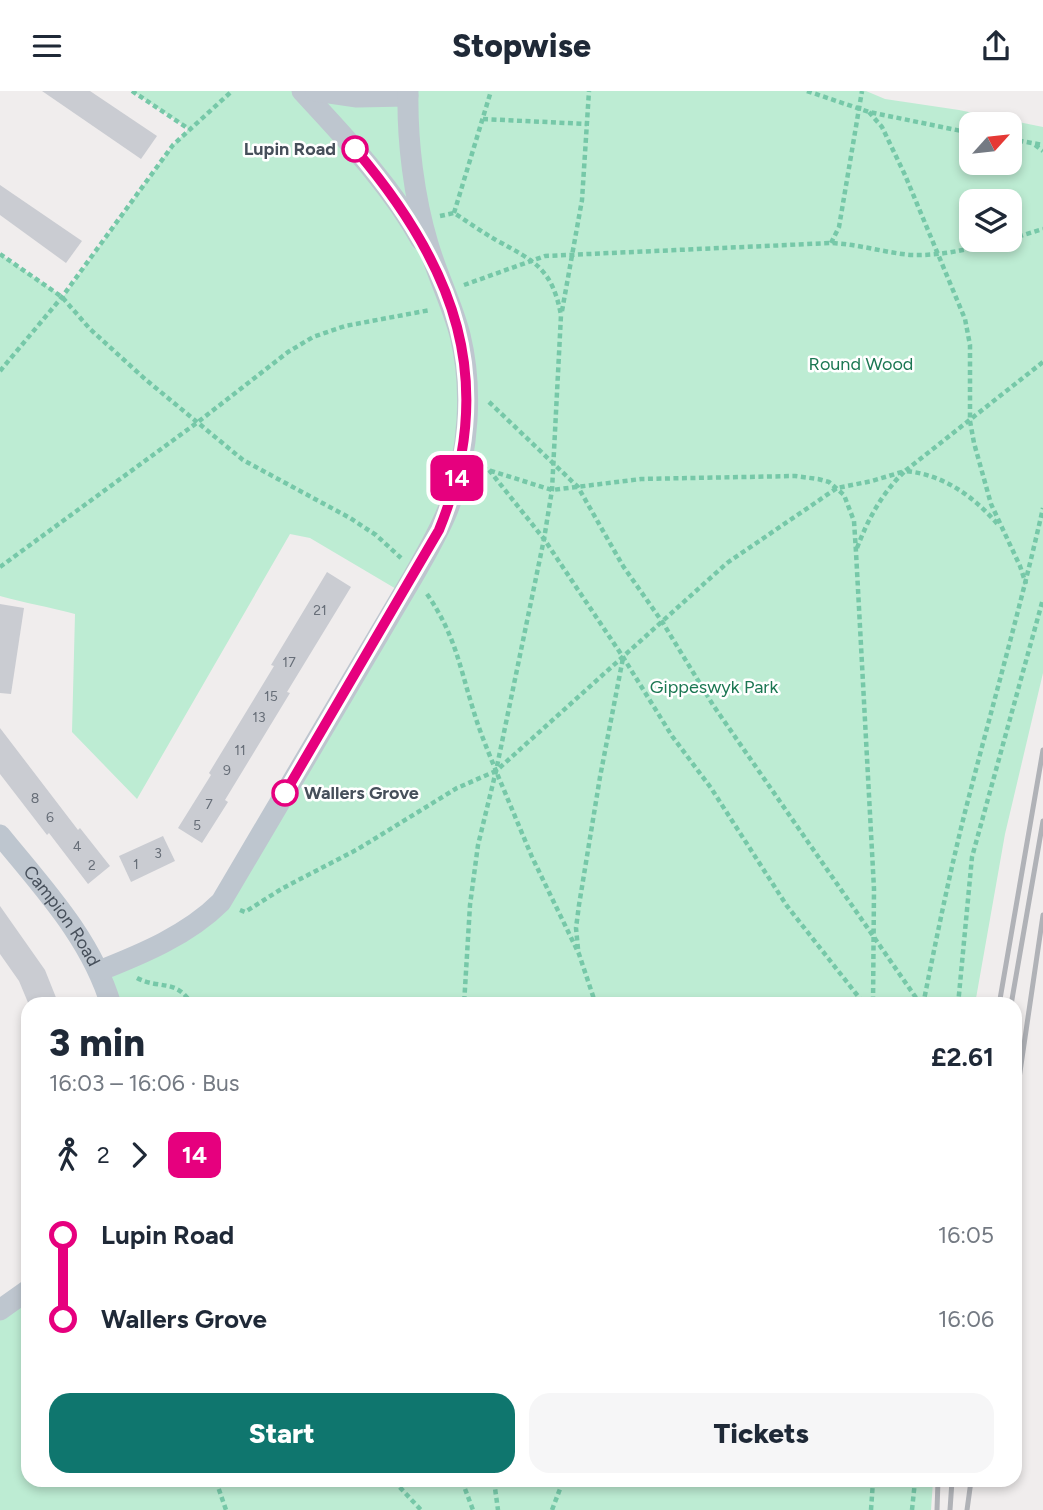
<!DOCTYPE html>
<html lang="en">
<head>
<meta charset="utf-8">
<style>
  :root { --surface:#fff; --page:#f6f6f7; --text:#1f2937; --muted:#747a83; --accent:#0f766e }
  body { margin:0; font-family:Figtree,sans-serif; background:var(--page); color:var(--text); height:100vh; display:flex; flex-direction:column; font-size:26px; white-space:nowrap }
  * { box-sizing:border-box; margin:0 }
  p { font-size:23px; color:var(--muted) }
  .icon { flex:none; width:38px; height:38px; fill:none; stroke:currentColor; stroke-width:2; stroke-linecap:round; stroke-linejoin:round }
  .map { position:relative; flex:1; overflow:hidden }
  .details { position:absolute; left:21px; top:906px; width:1001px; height:490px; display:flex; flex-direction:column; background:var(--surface); border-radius:21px; box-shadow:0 4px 10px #0003 }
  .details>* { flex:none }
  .badge { padding:0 14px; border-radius:10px; font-size:24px; line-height:46px }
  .needle { width:46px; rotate:63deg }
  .tools { position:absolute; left:959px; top:21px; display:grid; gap:14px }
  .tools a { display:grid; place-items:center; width:63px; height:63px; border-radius:14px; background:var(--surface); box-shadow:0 4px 10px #0003; font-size:35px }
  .map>.badge { position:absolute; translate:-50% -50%; box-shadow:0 0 0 4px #fff }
  .legs { display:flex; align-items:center; gap:10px; height:77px; padding:0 28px; font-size:23px }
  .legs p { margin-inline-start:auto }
  .summary { display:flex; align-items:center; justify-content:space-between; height:119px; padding:0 28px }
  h1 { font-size:38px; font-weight:800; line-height:52px }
  .cta { display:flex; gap:14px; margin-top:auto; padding:14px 28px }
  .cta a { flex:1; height:80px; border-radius:21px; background:var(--accent); color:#fff; font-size:28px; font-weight:800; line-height:80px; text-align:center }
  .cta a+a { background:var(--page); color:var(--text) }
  ul { padding:0 28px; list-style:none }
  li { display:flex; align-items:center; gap:24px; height:84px; font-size:26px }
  li i { display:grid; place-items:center; width:10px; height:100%; margin:0 9px; background:currentColor }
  li i::after { content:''; width:18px; height:18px; margin:-9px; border:5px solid; border-radius:50%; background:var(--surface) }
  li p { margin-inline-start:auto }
  li:first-child i { background:linear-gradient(#0000 50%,currentColor 0) }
  li:last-child i { background:linear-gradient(currentColor 50%,#0000 0) }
  header { display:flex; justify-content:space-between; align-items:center; height:91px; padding:0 28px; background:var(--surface); font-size:32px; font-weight:800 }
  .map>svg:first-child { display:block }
  .green { fill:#bdecd3; fill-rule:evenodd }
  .building { fill:#caccd2 }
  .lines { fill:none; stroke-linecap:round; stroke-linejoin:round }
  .path { stroke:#76c8a8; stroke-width:4.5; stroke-dasharray:5 3.5; stroke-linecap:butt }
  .minor { stroke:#bec6cf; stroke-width:21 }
  .rail { stroke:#b0b2b7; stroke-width:5 }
  .line-1-casing { stroke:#fff; stroke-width:16 }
  .line-1 { stroke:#e6007e; stroke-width:10 }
  .stop-1-dot { fill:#fff; stroke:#e6007e; stroke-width:3.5 }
  .labels { text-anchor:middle; stroke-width:5; stroke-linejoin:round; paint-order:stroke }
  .number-label { font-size:14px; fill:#676e78 }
  .stop-label { font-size:18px; font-weight:bold; fill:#464f5a; stroke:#fff; text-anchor:end }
  .park-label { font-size:18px; fill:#1b7752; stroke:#fff }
  .street-label { font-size:18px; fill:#464f5a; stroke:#fff }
</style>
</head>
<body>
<header><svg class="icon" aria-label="menu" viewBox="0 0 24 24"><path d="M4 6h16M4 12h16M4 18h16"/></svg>Stopwise<svg class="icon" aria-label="share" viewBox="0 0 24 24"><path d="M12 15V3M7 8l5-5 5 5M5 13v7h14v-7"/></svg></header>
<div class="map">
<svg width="1043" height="1419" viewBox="0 0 1043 1419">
  <rect width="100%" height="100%" fill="#f0eded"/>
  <!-- green -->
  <g class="green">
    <path d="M 132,0 L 866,0 L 885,8 L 959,19 L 1043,36 L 1043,582 L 1005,743 L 975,913 L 111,913 L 104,891 L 199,831 L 403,502 L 310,447 L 290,443 L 137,708 L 72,641 L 75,523 C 49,516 25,512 0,505 L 0,163 L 63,206 L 173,54 L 189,38 ZM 971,33 L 1010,33 L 1010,72 L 971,72 ZM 971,110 L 1010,110 L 1010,149 L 971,149 Z"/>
    <polygon points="28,1199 28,1390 933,1390 931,1419 0,1419 0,1219"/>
  </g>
  <!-- building -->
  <g class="building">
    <polygon points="42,0 90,0 157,45 141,68"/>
    <polygon points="0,94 82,150 66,172 0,124"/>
    <polygon points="327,481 351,496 287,601 290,602 225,709 228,711 202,752 178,737 211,684 209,682 274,575 271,574"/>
    <polygon points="0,513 24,517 11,603 0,602"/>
    <polygon points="0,637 78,739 80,737 110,775 88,793 49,742 47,744 0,683"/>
    <polygon points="163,745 175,770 131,791 119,765"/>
    <polygon points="0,815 45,879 59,914 29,914 19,890 0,863"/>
  </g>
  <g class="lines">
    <!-- path -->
    <g class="path">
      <polyline points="132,0 189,38"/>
      <polyline points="807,0 869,21 971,42"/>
      <polyline points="869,21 882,36 905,84 965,228 970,254 970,330 974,352 991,413 1020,475 1026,493"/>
      <polyline points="483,28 587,33"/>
      <polyline points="1010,48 1043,54"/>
      <polyline points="1035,54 1043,60"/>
      <polyline points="454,122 491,0"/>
      <path d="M 440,125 L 454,122 C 468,131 482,141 496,149 C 534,170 552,177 561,224 L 552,399 L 544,448 L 496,680 L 478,754 L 470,814 L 464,914"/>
      <polyline points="1010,148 1043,138"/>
      <polyline points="831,152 839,136 862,0"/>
      <polyline points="0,163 62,206 90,238 145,288 243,369 350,427 376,444 401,467"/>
      <path d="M 464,194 L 545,165 L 831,152 C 859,153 885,162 912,164 C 945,165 976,156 1008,149"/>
      <polyline points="562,220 582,109 589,0"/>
      <polyline points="0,280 62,206 173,54 232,0"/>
      <polyline points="489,311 578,396 623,475 663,532 713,614 921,914"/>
      <polyline points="482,377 552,399 641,388 795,385 818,388 829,391 844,404 854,430 856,461 874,798 873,914"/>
      <polyline points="489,379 544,448 623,566 672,645 711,697 787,815 865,914"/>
      <path d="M 857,457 C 868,428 882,402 905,380 C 943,383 975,406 999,435"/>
      <polyline points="0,476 198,331 288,261 313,246 345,235 430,219"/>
      <path d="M 427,503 C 455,544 459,573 473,618 C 479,639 488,660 496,680 L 727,472 L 837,397 L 872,390 L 905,380 L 1043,271"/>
      <polyline points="240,819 245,821 283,797 358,758 457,697 496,680 532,766 579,863 596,914"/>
      <polyline points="578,858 576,837 579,814 600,686 623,567"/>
      <path d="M 137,887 C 160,899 177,887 192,914"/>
      <path d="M 923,914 C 936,849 949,785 965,721 C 991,619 1020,519 1043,417"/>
      <polyline points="958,914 972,766 1043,508"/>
      <polyline points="216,1390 226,1419"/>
      <polyline points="394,1390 421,1419"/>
      <polyline points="462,1390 473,1419"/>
      <polyline points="494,1390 498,1419"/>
      <polyline points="552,1419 563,1390"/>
      <polyline points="871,1419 873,1390"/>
      <polyline points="912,1419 915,1390"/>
    </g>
    <!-- minor -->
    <g class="minor">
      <path d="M 302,0 C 345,47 390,93 421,149"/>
      <polyline points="316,0 357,6 408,5"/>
      <path id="s1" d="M 0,744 C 43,797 91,847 111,914"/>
      <path d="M 99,880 C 142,863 188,844 221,811 L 414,484 C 427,461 441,438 450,413 C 469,361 473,297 460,244 C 452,213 437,184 428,153 C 414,106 407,50 408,0"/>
      <polyline points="0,1219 28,1199"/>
    </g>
    <!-- rail -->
    <g class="rail">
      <polyline points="999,914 1043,659"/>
      <polyline points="1011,914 1043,730"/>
      <polyline points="1015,1015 1043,824"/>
      <polyline points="937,1419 938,1390"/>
      <polyline points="950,1419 952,1390"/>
      <polyline points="967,1419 971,1390"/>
    </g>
  </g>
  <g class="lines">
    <defs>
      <path id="line-1" d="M 285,702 L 439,439 C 500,290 454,174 355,58"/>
    </defs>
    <!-- line-1 casing -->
    <use href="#line-1" class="line-1-casing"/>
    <!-- line-1 -->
    <use href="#line-1" class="line-1"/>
  </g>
  <!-- markers -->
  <g class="stop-1-dot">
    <circle cx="355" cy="58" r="12"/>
    <circle cx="285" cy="702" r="12"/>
  </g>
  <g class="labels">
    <!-- number labels -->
    <g class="number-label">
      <text x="320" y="524">21</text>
      <text x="289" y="576">17</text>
      <text x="271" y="610">15</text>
      <text x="259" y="631">13</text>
      <text x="240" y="664">11</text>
      <text x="227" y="684">9</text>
      <text x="35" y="712">8</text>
      <text x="209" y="718">7</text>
      <text x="50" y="731">6</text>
      <text x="197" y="739">5</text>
      <text x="77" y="760">4</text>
      <text x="158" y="767">3</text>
      <text x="136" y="778">1</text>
      <text x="92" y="779">2</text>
    </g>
    <!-- stop labels -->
    <g class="stop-label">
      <text x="336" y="64">Lupin Road</text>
      <text x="304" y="708" text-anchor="start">Wallers Grove</text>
    </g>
    <!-- park labels -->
    <g class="park-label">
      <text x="861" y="279">Round Wood</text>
      <text x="714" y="602">Gippeswyk Park</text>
    </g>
    <!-- street labels -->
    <g class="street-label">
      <text dy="6" stroke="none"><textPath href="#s1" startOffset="102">Campion Road</textPath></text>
    </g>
  </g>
</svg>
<div class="tools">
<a><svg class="needle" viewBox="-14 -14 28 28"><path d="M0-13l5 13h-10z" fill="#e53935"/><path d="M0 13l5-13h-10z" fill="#747a83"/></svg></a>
<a><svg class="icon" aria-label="layers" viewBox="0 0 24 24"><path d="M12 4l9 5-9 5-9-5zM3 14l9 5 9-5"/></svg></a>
</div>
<b class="badge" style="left:457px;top:387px;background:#e6007e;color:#fff">14</b>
<section class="details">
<div class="summary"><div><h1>3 min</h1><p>16:03 – 16:06 · Bus</p></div><b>£2.61</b></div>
<div class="legs"><svg class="icon" aria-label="walk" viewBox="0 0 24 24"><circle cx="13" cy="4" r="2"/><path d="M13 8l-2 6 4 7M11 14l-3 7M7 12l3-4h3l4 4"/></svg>2<svg class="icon" aria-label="forward" viewBox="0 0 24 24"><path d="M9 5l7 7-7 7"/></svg><b class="badge" style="background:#e6007e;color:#fff">14</b></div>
<ul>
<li><i style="color:#e6007e"></i><b>Lupin Road</b><p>16:05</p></li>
<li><i style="color:#e6007e"></i><b>Wallers Grove</b><p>16:06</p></li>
</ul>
<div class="cta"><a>Start</a><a>Tickets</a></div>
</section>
</div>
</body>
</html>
